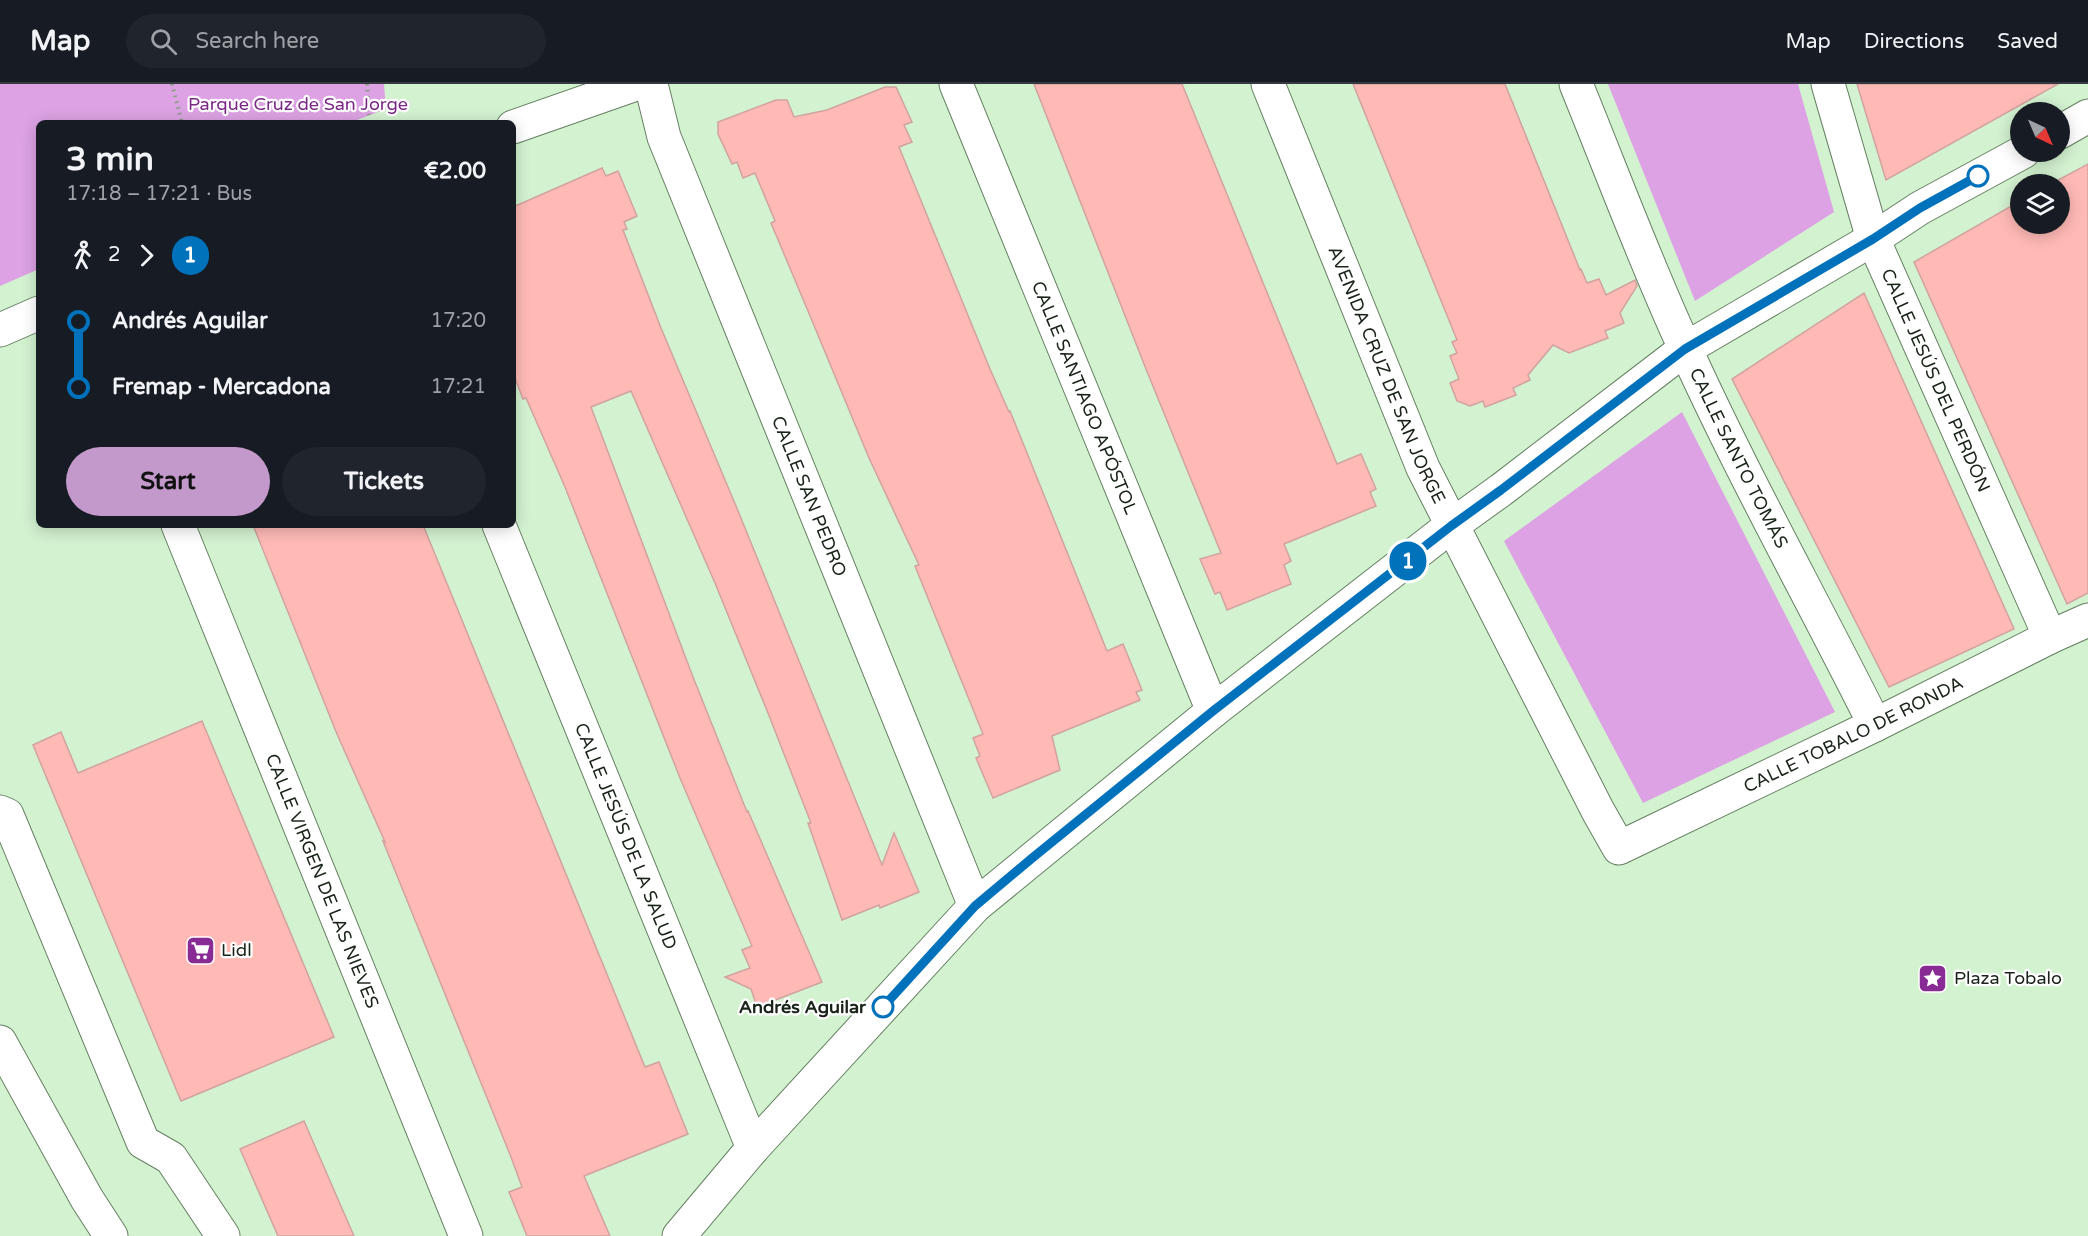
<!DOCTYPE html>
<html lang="en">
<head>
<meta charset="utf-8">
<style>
  :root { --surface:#171b24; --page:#20242c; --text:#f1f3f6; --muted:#9ea1a6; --line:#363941; --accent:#c299ca }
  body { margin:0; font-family:"Varela Round",sans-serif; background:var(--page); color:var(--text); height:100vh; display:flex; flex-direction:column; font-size:22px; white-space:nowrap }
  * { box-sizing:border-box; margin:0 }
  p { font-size:20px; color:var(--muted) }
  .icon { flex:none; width:33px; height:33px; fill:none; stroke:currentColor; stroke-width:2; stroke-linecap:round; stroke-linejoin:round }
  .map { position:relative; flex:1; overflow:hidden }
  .details { position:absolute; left:36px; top:36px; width:480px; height:408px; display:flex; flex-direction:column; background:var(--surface); border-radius:9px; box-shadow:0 3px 15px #0003 }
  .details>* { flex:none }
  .badge { padding:0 12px; border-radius:20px; font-size:21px; line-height:39px }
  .needle { width:39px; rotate:136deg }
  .tools { position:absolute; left:2010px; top:18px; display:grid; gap:12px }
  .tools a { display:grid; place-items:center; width:60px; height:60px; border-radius:50%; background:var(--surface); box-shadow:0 3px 15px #0003; font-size:30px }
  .map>.badge { position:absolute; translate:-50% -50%; box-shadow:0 0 0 3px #fff }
  .legs { display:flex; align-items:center; gap:9px; height:66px; padding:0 30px; font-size:20px }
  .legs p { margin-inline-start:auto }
  .summary { display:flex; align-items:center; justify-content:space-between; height:102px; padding:0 30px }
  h1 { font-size:33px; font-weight:700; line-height:45px }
  .button { display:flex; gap:12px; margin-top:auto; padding:12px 30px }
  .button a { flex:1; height:69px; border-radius:36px; background:var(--accent); color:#111; font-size:24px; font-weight:700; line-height:69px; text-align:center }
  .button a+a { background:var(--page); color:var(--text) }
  ul { padding:0 30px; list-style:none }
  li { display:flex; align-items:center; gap:21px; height:66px; font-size:22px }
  li i { display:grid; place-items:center; width:9px; height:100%; margin:0 8px; background:currentColor }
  li i::after { content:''; width:15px; height:15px; margin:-8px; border:4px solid; border-radius:50%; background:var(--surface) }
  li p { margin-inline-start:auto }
  li:first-child i { background:linear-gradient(#0000 50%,currentColor 0) }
  li:last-child i { background:linear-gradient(currentColor 50%,#0000 0) }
  header { display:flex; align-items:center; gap:36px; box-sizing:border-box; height:84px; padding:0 30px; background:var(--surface); border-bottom:2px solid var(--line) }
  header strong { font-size:28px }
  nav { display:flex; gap:33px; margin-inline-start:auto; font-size:21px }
  .search { width:420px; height:54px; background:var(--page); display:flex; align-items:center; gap:15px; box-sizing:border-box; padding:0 21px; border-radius:33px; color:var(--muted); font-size:22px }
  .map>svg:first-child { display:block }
  .green { fill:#dca2e3 }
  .building { fill:#ffbab6; stroke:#d1a29f; stroke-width:1.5 }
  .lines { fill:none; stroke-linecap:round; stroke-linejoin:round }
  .minor-casing { stroke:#658062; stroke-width:35 }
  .major-casing { stroke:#658062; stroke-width:35 }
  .path { stroke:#869d84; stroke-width:4; stroke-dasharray:1.5 4.5; stroke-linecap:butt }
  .minor { stroke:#fff; stroke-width:33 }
  .major { stroke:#fff; stroke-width:33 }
  .line-1-casing { stroke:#fff; stroke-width:14 }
  .line-1 { stroke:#0072bc; stroke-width:9 }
  .stop-1-dot { fill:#fff; stroke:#0072bc; stroke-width:3 }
  .labels { text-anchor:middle; stroke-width:4.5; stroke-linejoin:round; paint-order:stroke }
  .park-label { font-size:18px; fill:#7a2786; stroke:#fff }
  .street-label { font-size:18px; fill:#192418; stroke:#fff }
  .poi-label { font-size:18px; fill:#192418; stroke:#fff; text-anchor:start }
  .stop-label { font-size:18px; font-weight:bold; fill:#192418; stroke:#fff; text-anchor:end }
</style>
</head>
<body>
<header>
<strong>Map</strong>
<div class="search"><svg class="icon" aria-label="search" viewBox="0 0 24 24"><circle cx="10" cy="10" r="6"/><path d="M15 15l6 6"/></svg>Search here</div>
<nav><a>Map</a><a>Directions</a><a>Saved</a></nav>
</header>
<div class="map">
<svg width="2088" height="1152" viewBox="0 0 2088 1152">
  <rect width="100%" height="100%" fill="#d3f2d0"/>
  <!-- green -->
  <g class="green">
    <polygon points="0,0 384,0 386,25 349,39 39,39 39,185 0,202"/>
    <polygon points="1608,0 1798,0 1834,128 1695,217"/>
    <polygon points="1682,328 1835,628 1643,719 1504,457"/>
  </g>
  <!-- building -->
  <g class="building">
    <polygon points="1034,0 1182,0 1337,380 1361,370 1376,405 1370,408 1376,422 1284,460 1291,477 1284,481 1291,500 1227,526 1220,508 1215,510 1200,475 1221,469 1146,285"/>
    <polygon points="1353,0 1505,0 1580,186 1581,185 1587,199 1599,195 1606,211 1635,196 1637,202 1620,229 1624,239 1605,247 1608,254 1569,269 1553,261 1528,291 1530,296 1513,304 1516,311 1485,323 1483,317 1470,322 1457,317 1450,299 1459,295 1450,272 1457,269 1452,258 1457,256"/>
    <polygon points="1857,0 2058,0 1886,96"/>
    <polygon points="885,3 896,3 912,38 904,41 912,58 899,63 990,285 1009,328 1010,327 1107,567 1123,560 1142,606 1136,608 1140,616 1052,652 1060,686 993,714 976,674 980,672 973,654 983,650 915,482 919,481 869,374 808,227 771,139 775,137 755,89 743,94 737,78 732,80 718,50 718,38 776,16 787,16 794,33 827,26"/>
    <polygon points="2088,80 2088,509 2067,520 1914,178 2020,117 2020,140 2060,140 2060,100 2051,100"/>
    <polygon points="602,84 606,92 618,87 637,132 624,138 627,145 623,146 661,244 736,422 882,781 894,749 919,808 880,824 879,821 842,836 808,739 811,739 768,629 715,499 631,307 591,323 693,593 747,728 748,727 822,898 757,923 751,905 725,893 750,884 742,866 752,862 680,694 565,403 526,314 523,315 513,289 513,123"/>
    <polygon points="1864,209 2014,545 1889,603 1732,295"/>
    <polygon points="253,441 423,441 645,983 659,978 688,1050 584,1092 610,1152 527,1152 509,1108 522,1103 511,1073 383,757 385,758 337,650"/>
    <polygon points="202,637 334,953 181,1017 33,661 61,648 78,689"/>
    <polygon points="304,1037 340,1120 354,1152 278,1152 240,1065"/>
  </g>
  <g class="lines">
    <defs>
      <g id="minor">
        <path id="s1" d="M 651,0 L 664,53 L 975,822"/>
        <path id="s2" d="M 956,0 L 1213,627"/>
        <path id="s3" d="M 1268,0 L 1423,384 L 1598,727 L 1619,764 L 1875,641 L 2050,553 L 2088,536"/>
        <path id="s4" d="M 1576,0 C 1612,88 1645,178 1685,264 C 1743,392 1812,515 1875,641"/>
        <path id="s5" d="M 1828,0 L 1873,155 L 2050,553"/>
        <polyline points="513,43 636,0"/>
        <polyline points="0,246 39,229"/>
        <path id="s6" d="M 178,441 L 466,1152"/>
        <path id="s7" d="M 499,441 L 753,1064"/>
        <polyline points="0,728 7,731 143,1058 171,1074 223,1152"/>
        <polyline points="0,958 87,1115 111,1152"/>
      </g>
      <g id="major">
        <polyline points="2060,48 2088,32"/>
        <polyline points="679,1152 753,1064 975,822 1213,627 1451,442 1501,406 1685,265 1873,155 1920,124 2023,68"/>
      </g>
    </defs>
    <!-- minor casing -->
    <use href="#minor" class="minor-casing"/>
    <!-- major casing -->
    <use href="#major" class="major-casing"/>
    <!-- path -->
    <g class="path">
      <polyline points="172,0 182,39"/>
      <polyline points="367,0 369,31"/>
    </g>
    <!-- minor -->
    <use href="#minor" class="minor"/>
    <!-- major -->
    <use href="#major" class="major"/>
  </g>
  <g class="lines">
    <defs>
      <polyline id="line-1" points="883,923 975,822 1031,775 1213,627 1451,442 1501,406 1685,265 1873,155 1920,124 1978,92"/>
    </defs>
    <!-- line-1 casing -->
    <use href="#line-1" class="line-1-casing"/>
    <!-- line-1 -->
    <use href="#line-1" class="line-1"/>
  </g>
  <!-- icons -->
  <defs>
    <symbol id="supermarket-square" viewBox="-11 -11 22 22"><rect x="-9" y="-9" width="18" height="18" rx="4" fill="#882b95" stroke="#fff"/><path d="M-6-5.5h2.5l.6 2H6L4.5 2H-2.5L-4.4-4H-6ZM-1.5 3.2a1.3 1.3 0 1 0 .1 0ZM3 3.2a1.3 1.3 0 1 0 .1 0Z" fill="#fff"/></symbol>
    <symbol id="sight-square" viewBox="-11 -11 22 22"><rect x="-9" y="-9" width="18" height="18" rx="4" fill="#882b95" stroke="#fff"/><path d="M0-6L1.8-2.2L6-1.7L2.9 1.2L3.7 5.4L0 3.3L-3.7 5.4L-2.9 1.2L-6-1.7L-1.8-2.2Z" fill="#fff"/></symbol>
  </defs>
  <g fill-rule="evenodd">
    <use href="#supermarket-square" x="184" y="850" width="33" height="33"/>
    <use href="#sight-square" x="1916" y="878" width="33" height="33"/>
  </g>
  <!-- markers -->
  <g class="stop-1-dot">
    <circle cx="1978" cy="92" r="10"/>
    <circle cx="883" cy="923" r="10"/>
  </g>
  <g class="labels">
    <!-- park labels -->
    <g class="park-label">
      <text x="298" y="26">Parque Cruz de San Jorge</text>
    </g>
    <!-- street labels -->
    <g class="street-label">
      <text dy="6" stroke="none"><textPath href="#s3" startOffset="314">AVENIDA CRUZ DE SAN JORGE</textPath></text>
      <text dy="6" stroke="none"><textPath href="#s5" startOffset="316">CALLE JESÚS DEL PERDÓN</textPath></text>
      <text dy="6" stroke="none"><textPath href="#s2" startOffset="339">CALLE SANTIAGO APÓSTOL</textPath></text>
      <text dy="6" stroke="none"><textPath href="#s4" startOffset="408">CALLE SANTO TOMÁS</textPath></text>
      <text dy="6" stroke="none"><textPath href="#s1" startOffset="442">CALLE SAN PEDRO</textPath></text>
      <text dy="6" stroke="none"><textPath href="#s3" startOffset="1102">CALLE TOBALO DE RONDA</textPath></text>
      <text dy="6" stroke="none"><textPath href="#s7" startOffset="336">CALLE JESÚS DE LA SALUD</textPath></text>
      <text dy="6" stroke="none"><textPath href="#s6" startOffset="384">CALLE VIRGEN DE LAS NIEVES</textPath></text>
    </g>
    <!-- poi labels -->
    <g class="poi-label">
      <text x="221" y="872">Lidl</text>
      <text x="1954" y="900">Plaza Tobalo</text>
    </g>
    <!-- stop labels -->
    <g class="stop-label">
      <text x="866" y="929">Andrés Aguilar</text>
    </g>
  </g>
</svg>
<div class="tools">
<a><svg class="needle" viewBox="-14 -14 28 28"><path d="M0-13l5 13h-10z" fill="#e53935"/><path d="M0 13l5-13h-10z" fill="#9ea1a6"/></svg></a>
<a><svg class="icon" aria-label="layers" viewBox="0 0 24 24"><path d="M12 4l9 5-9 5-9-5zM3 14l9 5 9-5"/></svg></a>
</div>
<b class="badge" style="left:1408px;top:477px;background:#0072bc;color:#fff">1</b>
<section class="details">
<div class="summary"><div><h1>3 min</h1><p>17:18 – 17:21 · Bus</p></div><b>€2.00</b></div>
<div class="legs"><svg class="icon" aria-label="walk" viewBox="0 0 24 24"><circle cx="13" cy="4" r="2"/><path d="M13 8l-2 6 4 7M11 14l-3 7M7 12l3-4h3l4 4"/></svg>2<svg class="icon" aria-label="forward" viewBox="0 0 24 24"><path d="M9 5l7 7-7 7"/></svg><b class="badge" style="background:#0072bc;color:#fff">1</b></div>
<ul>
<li><i style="color:#0072bc"></i><b>Andrés Aguilar</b><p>17:20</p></li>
<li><i style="color:#0072bc"></i><b>Fremap - Mercadona</b><p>17:21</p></li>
</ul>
<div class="button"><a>Start</a><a>Tickets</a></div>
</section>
</div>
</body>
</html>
